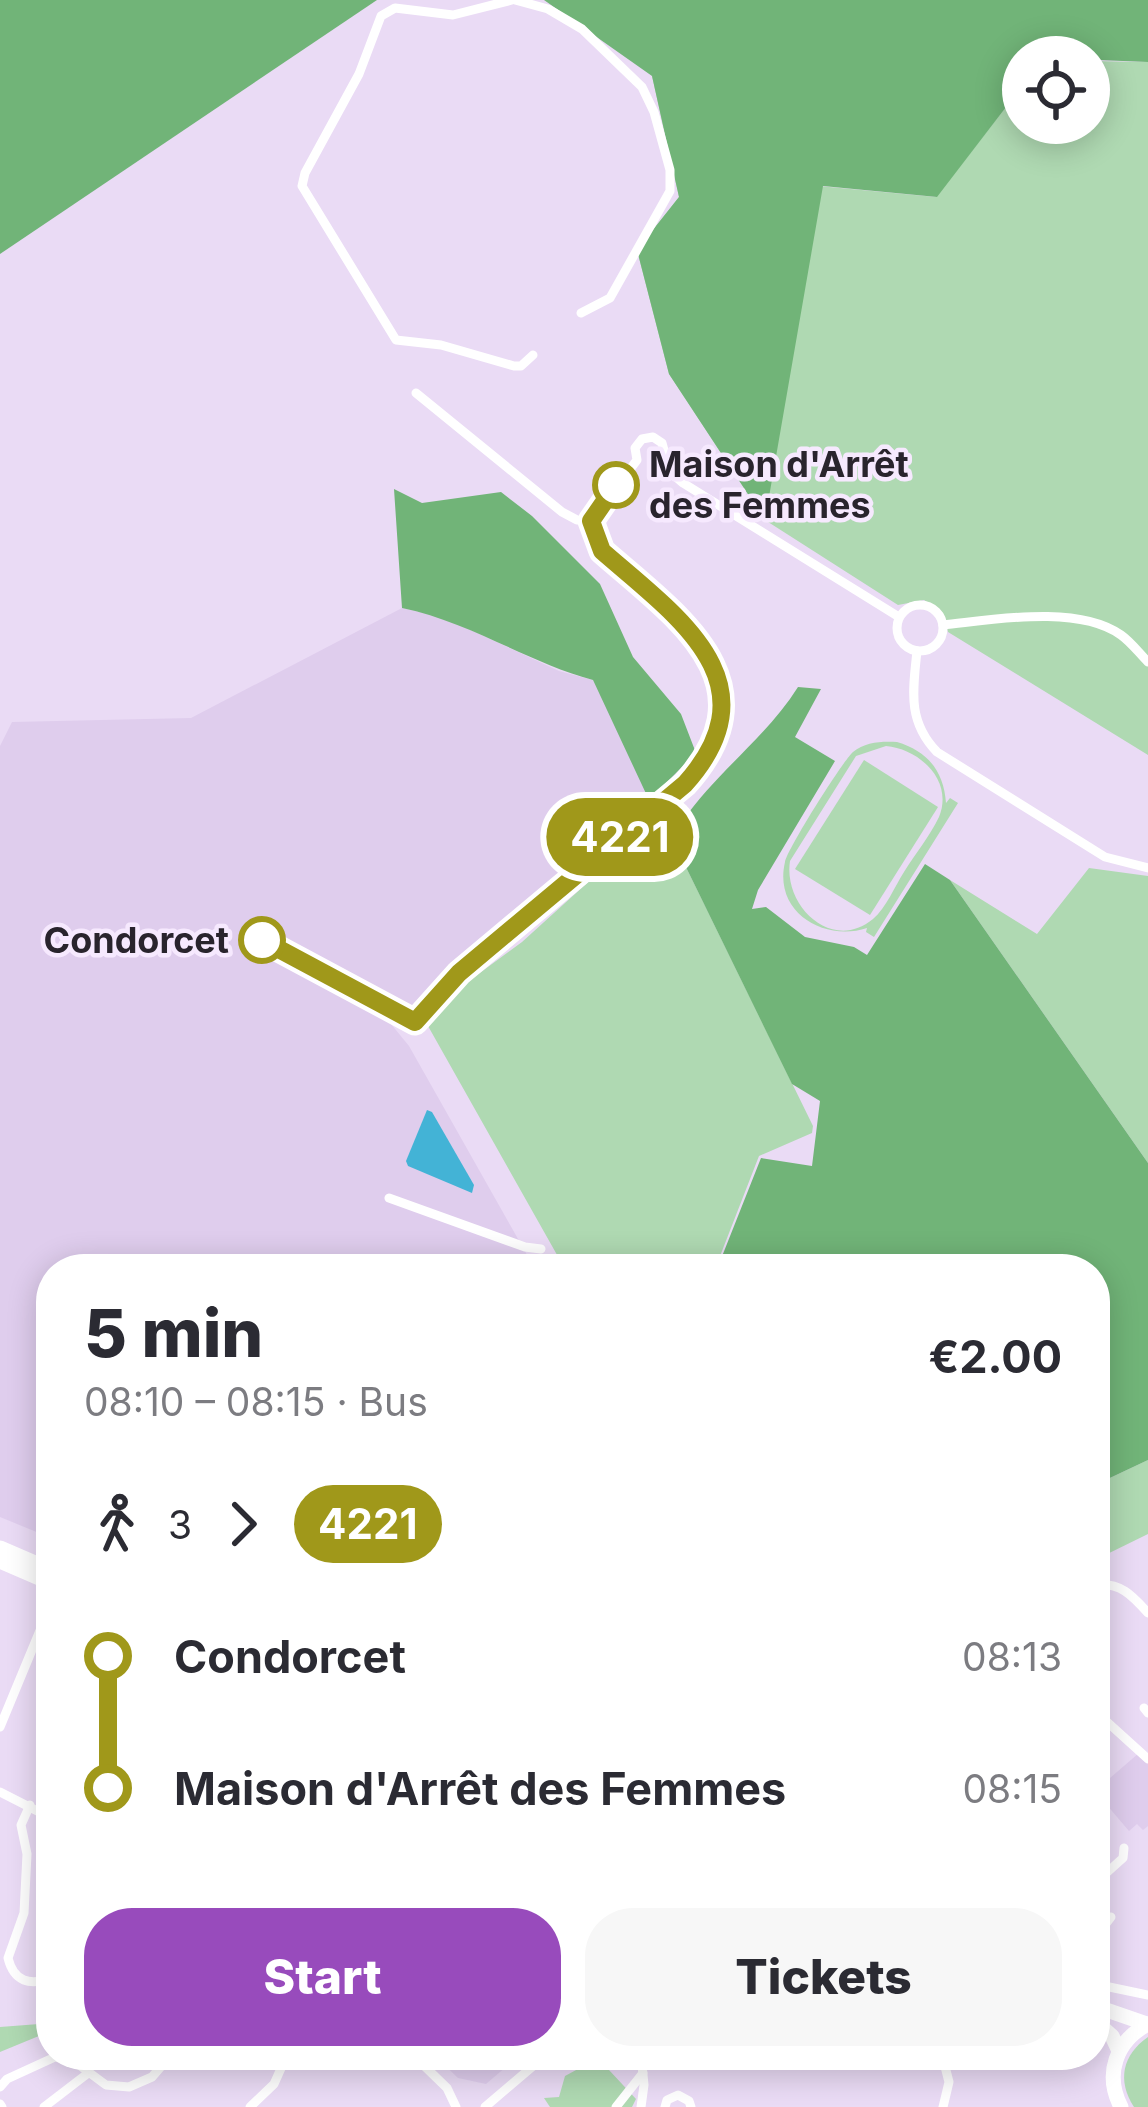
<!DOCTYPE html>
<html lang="en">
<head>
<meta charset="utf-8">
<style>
  :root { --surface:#fff; --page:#f7f7f7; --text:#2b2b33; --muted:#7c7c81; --accent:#984bbc }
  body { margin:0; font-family:Inter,sans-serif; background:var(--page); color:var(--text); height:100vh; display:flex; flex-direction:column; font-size:45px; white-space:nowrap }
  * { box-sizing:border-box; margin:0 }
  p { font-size:39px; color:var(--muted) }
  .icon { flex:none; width:66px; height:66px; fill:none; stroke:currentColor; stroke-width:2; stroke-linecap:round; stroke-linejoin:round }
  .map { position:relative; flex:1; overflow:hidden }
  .details { position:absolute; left:36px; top:1254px; width:1074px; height:816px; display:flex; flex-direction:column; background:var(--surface); border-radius:48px; box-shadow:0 6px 30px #0003 }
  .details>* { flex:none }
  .badge { padding:0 24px; border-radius:39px; font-size:42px; line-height:78px }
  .buttons { position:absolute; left:1002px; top:36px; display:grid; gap:24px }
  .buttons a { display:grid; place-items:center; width:108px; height:108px; border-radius:50%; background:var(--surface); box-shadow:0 6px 30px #0003; font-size:60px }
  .map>.badge { position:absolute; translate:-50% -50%; box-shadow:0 0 0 6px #fff }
  .legs { display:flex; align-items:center; gap:18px; height:132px; padding:0 48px; font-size:39px }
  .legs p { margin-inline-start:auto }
  .overview { display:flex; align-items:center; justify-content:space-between; height:204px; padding:0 48px }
  h1 { font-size:66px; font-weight:800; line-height:90px }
  .primary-button { display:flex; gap:24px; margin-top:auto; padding:24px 48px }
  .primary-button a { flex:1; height:138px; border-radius:48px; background:var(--accent); color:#fff; font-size:48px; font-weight:800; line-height:138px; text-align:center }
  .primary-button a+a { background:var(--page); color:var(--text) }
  ul { padding:0 48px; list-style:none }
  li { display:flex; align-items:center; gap:42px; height:132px; font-size:45px }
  li i { display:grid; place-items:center; width:18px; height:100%; margin:0 15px; background:currentColor }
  li i::after { content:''; width:30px; height:30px; margin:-15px; border:9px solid; border-radius:50%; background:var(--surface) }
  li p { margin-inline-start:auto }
  li:first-child i { background:linear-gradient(#0000 50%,currentColor 0) }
  li:last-child i { background:linear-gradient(currentColor 50%,#0000 0) }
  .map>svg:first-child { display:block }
  .built { fill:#dfcded }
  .green { fill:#afd9b2; fill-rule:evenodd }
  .forest { fill:#71b478 }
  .water { fill:#43b3d6 }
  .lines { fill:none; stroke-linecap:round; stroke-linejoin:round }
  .street { stroke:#fff; stroke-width:9 }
  .primary { stroke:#fff; stroke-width:15 }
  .line-1-casing { stroke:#fff; stroke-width:27 }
  .line-1 { stroke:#a0981a; stroke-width:18 }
  .stop-1-dot { fill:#fff; stroke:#a0981a; stroke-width:6 }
  .labels { text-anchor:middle; stroke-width:9; stroke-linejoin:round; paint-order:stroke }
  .stop-label { font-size:36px; font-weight:bold; fill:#29242d; stroke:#f6e9fe; text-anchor:start }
</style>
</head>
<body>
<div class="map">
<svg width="1148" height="2107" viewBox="0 0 1148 2107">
  <rect width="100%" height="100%" fill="#eadbf5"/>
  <!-- built -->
  <g class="built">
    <polygon points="402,608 443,617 559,671 593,680 650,790 649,800 391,1024 409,1046 535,1269 51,1269 51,1538 0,1517 0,746 12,722 191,718"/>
    <polygon points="1139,1753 1148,1763 1148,1826 1143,1830 1137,1824 1129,1831 1095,1791"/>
    <polygon points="434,2055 520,2055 486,2084 458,2078"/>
  </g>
  <!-- green -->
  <g class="green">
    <polygon points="1089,61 1148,62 1148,755 948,632 942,612 924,600 898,605 765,520 669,374 637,250 679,197 652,76 808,185 936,197 1023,85 1023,123 1089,123"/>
    <path d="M 897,742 C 928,751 944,772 946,803 L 950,798 L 958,803 L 874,937 L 866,932 L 867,928 C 825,942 773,913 785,862 C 788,848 842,762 853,752 C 865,742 882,741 897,742 ZM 886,746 C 919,749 954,780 939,817 C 930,836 915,854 904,872 C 895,886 886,908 873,919 C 832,953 783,906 790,861 L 856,756 Z"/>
    <polygon points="864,760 938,807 870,915 795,869"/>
    <polygon points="661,816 813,1126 812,1133 759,1156 715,1269 565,1269 428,1026 428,1011 522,942"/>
    <polygon points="1089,868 1148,876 1148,1163 950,880 1037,934"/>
    <polygon points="1148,1460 1148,1534 1095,1560 1095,1485"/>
    <polygon points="51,2017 51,2031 0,2052 0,2027 39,2024"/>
    <path d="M 1148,2037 L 1148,2107 L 1134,2107 C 1117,2081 1122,2055 1148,2037 Z"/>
    <polygon points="589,2063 609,2070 636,2099 632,2107 550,2107 544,2098 559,2097 565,2076"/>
  </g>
  <!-- forest -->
  <g class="forest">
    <polygon points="0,0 377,0 0,254"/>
    <polygon points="544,0 1148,0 1148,62 1023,57 1023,85 937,197 823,186 765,520 669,374 637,250 679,197 652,76"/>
    <path d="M 394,489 L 422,503 L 501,492 L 532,516 L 600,584 L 633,657 L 681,714 L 696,753 L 649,800 L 593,680 C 527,662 470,622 402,608 Z"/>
    <path d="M 798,687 L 821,689 L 795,737 L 835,761 L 758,890 L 752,909 L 766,907 L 805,937 L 854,947 L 867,955 L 925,864 L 950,880 L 1148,1163 L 1148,1460 L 1095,1485 L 1095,1269 L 717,1269 L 761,1158 L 812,1166 L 820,1101 L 792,1084 L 661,816 L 675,813 L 682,822 C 716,772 766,738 798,687 Z"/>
  </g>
  <!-- water -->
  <polygon class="water" points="427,1110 432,1112 474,1185 472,1193 408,1166 406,1161"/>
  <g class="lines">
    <!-- street -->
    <g class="street">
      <polyline points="512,0 453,15 395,8 381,16 359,74 305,173 302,186 396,340 441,345 514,366 521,366 533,355"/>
      <polyline points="515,0 548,9 582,29 642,87 654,112 670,170 670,191 610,298 581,313"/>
      <polyline points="416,393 562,512 577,520 591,521"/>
      <polyline points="660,463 683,483 899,617"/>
      <polyline points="591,521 637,460 635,448 642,439 653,437 662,443 665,454 660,463"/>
      <polyline points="591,521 602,551 643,588"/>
      <circle cx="920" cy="628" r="23"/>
      <path d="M 943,625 C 992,620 1078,604 1121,635 C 1131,642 1139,653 1148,662"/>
      <path d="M 917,651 C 913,690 907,721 937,752 L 1105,857 L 1148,868"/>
      <polyline points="415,1021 459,973"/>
      <polyline points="389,1198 525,1247 541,1249"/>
      <path d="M 1095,1585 C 1120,1582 1132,1595 1148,1613"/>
      <polyline points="1144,1708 1148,1713"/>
      <polyline points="1095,1711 1148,1759"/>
      <polyline points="0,1727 51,1604"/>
      <polyline points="0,1792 51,1818"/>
      <path d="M 30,1805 L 21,1825 L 27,1854 L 24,1913 L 8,1958 C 14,1982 30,1986 51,1978"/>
      <polyline points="1095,1876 1103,1876 1123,1858 1124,1848"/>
      <polyline points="1095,1938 1111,1917"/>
      <polyline points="1095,1984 1148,1995"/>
      <polyline points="413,2055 447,2088 456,2107"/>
      <polyline points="641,2055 644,2085 641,2107"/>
      <polyline points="942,2055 949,2082 943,2107"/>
      <polyline points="0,2087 7,2079 55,2057 75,2062 106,2085 129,2087 152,2077 171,2055"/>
      <polyline points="0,2104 2,2107"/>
      <polyline points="44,2107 87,2074"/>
      <polyline points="250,2107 274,2084 287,2055"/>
      <polyline points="485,2107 546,2055"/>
      <polyline points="616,2107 643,2073"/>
      <polyline points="665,2107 667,2100 678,2095 689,2101 691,2107"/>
    </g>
    <!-- primary -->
    <g class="primary">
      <polyline points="0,1548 51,1570"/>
      <polyline points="0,1561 51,1583"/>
      <polyline points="1095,2006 1147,2024"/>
      <polyline points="1095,2021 1112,2036 1119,2051"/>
      <path d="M 1121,2107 C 1104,2074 1116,2041 1148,2024"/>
    </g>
  </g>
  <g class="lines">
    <defs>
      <path id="line-1" d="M 262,940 L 415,1022 L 459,973 L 685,784 C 777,682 675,615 602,551 L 591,521 L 616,485"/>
    </defs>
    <!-- line-1 casing -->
    <use href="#line-1" class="line-1-casing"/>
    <!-- line-1 -->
    <use href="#line-1" class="line-1"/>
  </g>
  <!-- markers -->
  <g class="stop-1-dot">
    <circle cx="616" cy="485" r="21"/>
    <circle cx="262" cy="940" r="21"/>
  </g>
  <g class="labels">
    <!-- stop labels -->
    <g class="stop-label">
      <text x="649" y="477">Maison d'Arrêt<tspan x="649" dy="41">des Femmes</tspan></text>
      <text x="229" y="953" text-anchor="end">Condorcet</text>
    </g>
  </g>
</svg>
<div class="buttons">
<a><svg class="icon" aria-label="locate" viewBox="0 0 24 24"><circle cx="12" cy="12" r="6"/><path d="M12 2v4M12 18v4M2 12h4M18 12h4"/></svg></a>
</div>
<b class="badge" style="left:620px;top:837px;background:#a0981a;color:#fff">4221</b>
<section class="details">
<div class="overview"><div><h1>5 min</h1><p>08:10 – 08:15 · Bus</p></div><b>€2.00</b></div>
<div class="legs"><svg class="icon" aria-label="walk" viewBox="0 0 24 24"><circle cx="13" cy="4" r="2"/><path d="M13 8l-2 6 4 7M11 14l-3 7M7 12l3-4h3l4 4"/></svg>3<svg class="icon" aria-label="forward" viewBox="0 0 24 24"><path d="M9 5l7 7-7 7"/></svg><b class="badge" style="background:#a0981a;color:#fff">4221</b></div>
<ul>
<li><i style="color:#a0981a"></i><b>Condorcet</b><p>08:13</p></li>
<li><i style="color:#a0981a"></i><b>Maison d'Arrêt des Femmes</b><p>08:15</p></li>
</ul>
<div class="primary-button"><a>Start</a><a>Tickets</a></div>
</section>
</div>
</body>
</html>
